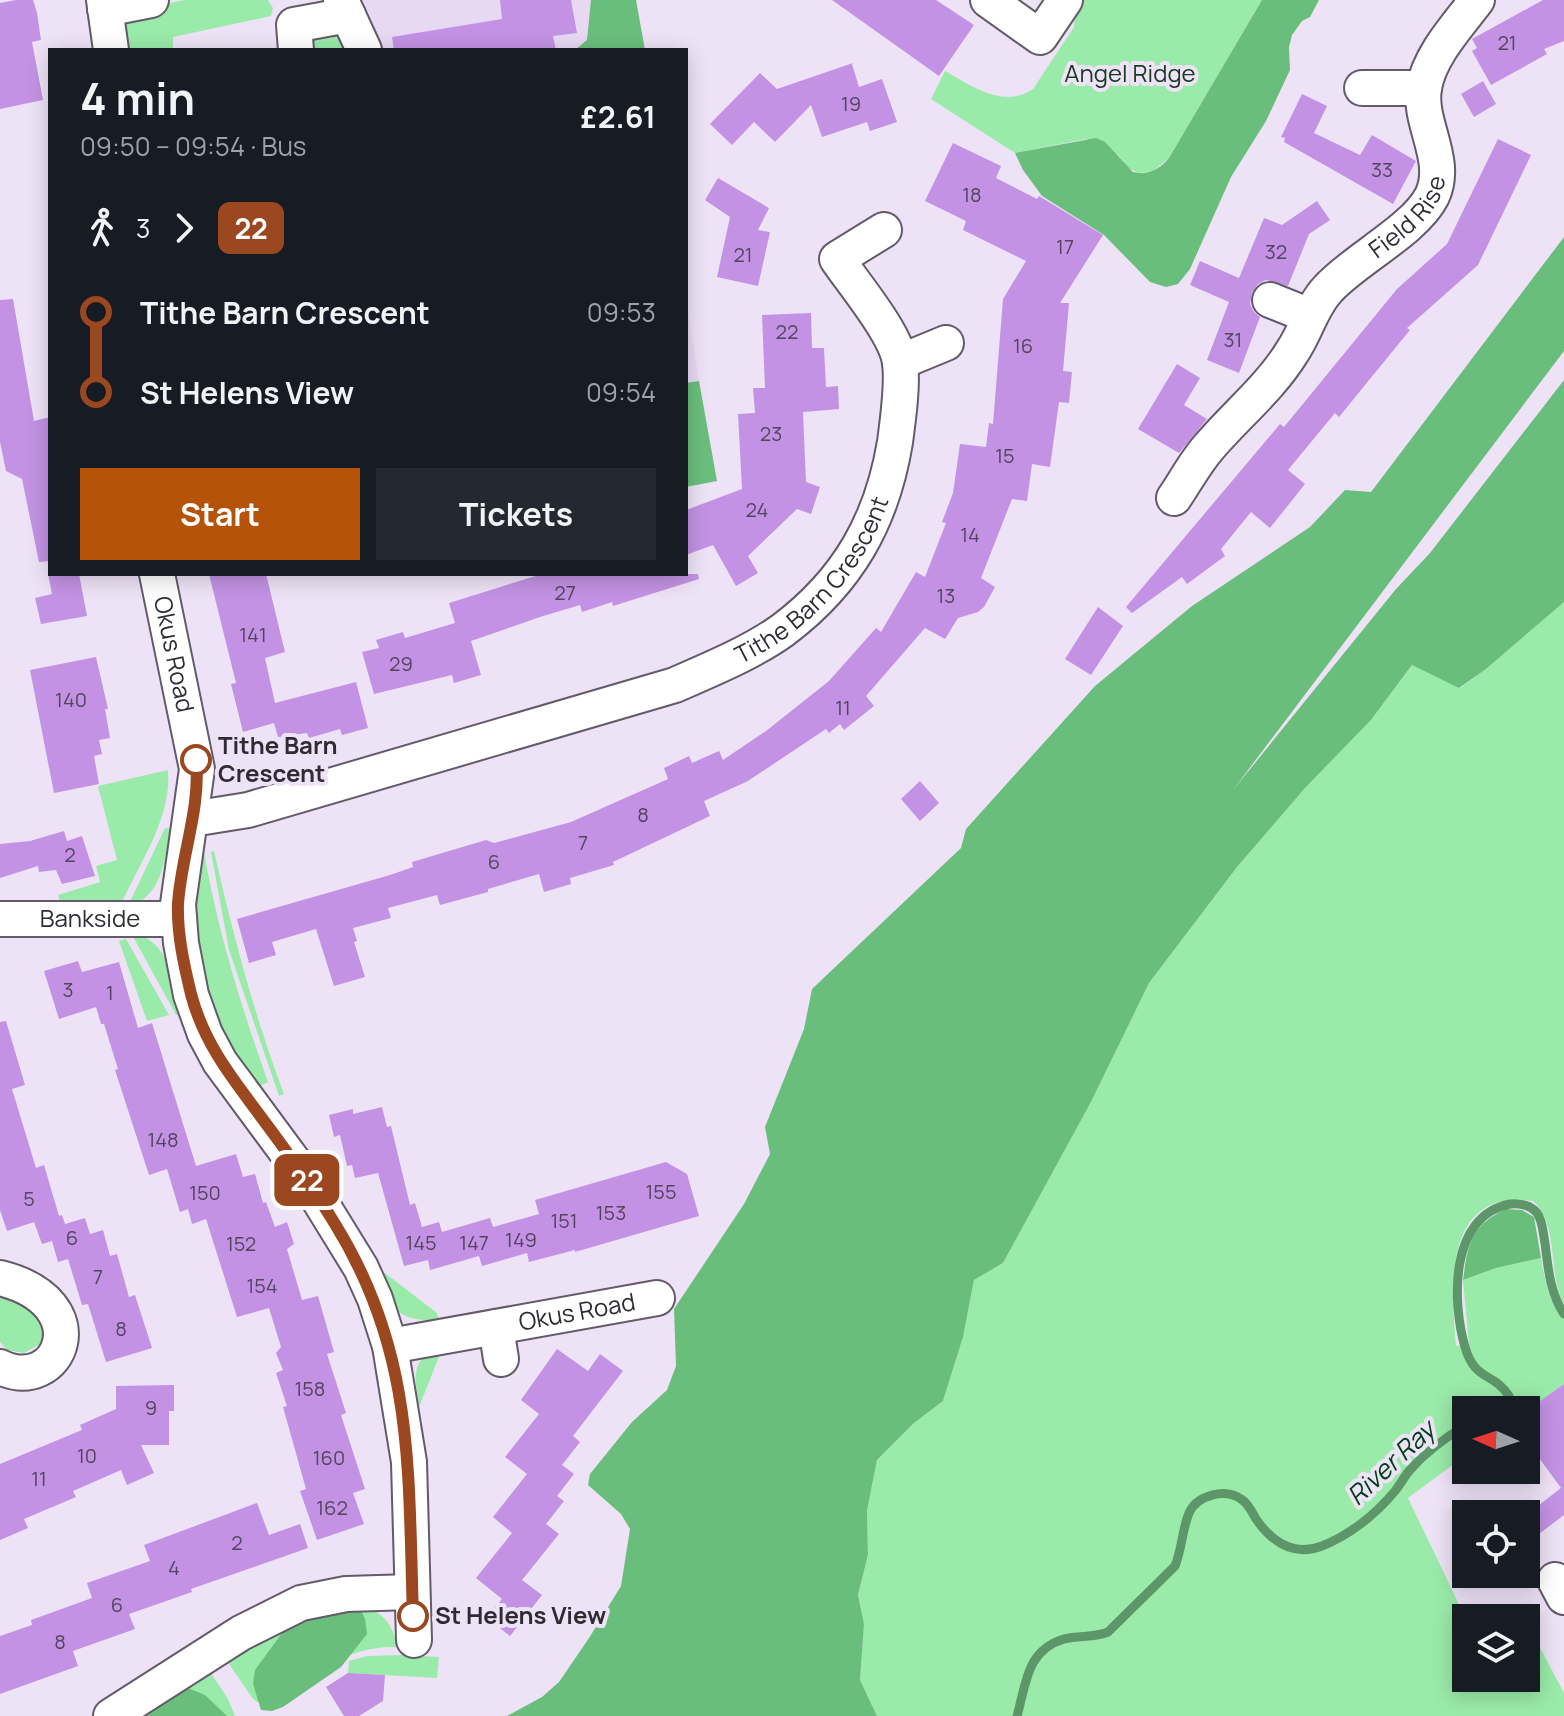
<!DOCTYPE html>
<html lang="en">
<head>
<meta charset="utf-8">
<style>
  :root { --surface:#171b24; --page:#242831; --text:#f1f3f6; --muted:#9ea1a6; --accent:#b45309 }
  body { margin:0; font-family:Manrope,sans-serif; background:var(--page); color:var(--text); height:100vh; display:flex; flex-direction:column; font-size:30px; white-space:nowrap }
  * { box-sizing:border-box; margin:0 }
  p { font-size:26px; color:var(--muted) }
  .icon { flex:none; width:44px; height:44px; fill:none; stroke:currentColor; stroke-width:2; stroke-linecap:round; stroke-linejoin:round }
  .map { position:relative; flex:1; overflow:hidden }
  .panel { position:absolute; left:48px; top:48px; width:640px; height:528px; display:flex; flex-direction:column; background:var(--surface); border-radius:0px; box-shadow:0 4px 20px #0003 }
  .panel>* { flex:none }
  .badge { padding:0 16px; border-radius:12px; font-size:28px; line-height:52px }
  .needle { width:52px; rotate:273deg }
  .controls { position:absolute; left:1452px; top:1396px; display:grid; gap:16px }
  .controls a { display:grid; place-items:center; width:88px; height:88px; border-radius:0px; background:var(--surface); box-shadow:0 4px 20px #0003; font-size:40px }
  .map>.badge { position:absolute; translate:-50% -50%; box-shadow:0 0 0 4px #fff }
  .legs { display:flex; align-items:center; gap:12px; height:88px; padding:0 32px; font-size:26px }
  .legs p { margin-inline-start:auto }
  .headline { display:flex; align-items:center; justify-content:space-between; height:136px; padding:0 32px }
  h1 { font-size:44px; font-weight:700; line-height:60px }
  .cta { display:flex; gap:16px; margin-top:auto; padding:16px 32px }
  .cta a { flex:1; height:92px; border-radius:0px; background:var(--accent); color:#fff; font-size:32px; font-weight:700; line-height:92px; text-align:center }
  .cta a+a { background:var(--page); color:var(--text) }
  ul { padding:0 32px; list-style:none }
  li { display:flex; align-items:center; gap:28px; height:80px; font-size:30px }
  li i { display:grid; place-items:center; width:12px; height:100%; margin:0 10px; background:currentColor }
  li i::after { content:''; width:20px; height:20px; margin:-10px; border:6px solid; border-radius:50%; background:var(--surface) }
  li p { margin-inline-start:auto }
  li:first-child i { background:linear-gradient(#0000 50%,currentColor 0) }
  li:last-child i { background:linear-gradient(currentColor 50%,#0000 0) }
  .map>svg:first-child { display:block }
  .built { fill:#e8d9f3 }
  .green { fill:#9aeba9 }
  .forest { fill:#6abe7c }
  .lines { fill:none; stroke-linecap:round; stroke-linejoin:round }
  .stream { stroke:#5c9669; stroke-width:9 }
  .building { fill:#c392e4 }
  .minor-casing { stroke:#635a6a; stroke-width:38 }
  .minor { stroke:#fff; stroke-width:34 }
  .line-1-casing { stroke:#fff; stroke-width:18 }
  .line-1 { stroke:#9b4820; stroke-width:12 }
  .stop-1-dot { fill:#fff; stroke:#9b4820; stroke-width:4 }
  .labels { text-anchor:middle; stroke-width:8; stroke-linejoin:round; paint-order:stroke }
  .number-label { font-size:20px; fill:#54455e }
  .park-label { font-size:24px; fill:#173a1f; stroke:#eee3f6 }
  .street-label { font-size:24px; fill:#2f2b32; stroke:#eee3f6 }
  .stop-label { font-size:24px; font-weight:bold; fill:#2f2b32; stroke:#eee3f6; text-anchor:start }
  .water-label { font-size:26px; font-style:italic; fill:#004118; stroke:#eee3f6 }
</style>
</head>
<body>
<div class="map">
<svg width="1564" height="1716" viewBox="0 0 1564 1716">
  <rect width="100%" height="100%" fill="#eee3f6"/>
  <!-- built -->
  <g class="built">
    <polygon points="329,0 636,0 645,50 351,50"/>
    <polygon points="686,301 699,381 686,383"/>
  </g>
  <!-- green -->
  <g class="green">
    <polygon points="185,0 268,0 273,8 271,16 173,37 173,50 124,50 119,13"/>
    <path d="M 1081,0 L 1262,0 L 1169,158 L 1153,171 L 1138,173 L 1129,168 L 1118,155 L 1086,139 L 1015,153 L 931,99 L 945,71 C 972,86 1003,109 1033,89 L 1074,27 L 1075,9 Z"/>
    <polygon points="333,26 351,50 301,50 304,35"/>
    <path d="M 1564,602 L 1564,1304 C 1547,1273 1560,1226 1533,1201 C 1443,1188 1451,1286 1456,1346 L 1469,1345 L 1463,1280 L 1496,1268 L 1541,1258 C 1545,1279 1548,1303 1564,1319 L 1564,1384 L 1526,1411 L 1466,1410 L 1466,1455 L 1408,1498 L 1466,1619 L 1466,1678 L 1526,1678 L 1526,1643 L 1536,1640 L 1564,1693 L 1564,1716 L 877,1716 L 860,1680 L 864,1624 L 858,1595 L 868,1556 L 867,1511 L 877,1460 L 914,1423 L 943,1401 L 963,1337 L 974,1280 L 1003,1263 L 1091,1102 L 1149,983 L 1237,867 L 1306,787 L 1371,720 L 1413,664 L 1460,688 L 1486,669 Z"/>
    <path d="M 168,770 C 172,816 142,859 123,900 L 60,901 L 58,895 L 100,882 L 96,866 L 117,860 L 98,786 Z"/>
    <path d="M 165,828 L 171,829 C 164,860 163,896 127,908 Z"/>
    <path d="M 214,851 C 233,934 254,1015 284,1094 L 279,1096 L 229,950 L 211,852 Z"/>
    <path d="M 204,852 C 218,932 241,1006 268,1082 L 260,1086 C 219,1038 195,972 194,908 C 193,890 197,871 199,853 Z"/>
    <path d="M 131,933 C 170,939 173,982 182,1014 L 176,1015 Z"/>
    <polygon points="126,939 169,1015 147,1021 119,941"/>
    <path d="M 377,1267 L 437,1313 L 439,1320 C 392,1322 393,1306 377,1267 Z"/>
    <polygon points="16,1290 47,1327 42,1343 24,1353 7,1350 0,1342 0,1291"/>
    <path d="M 446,1339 L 419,1407 C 413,1367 412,1363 446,1339 Z"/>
    <path d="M 367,1608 C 387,1615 392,1627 398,1647 C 345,1645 305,1678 262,1705 L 253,1699 L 227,1661 L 283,1626 Z"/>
    <polygon points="402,1655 439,1657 437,1678 348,1673 349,1661 367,1656"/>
    <polygon points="205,1672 211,1673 228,1699 235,1716 137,1716"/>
  </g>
  <!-- forest -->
  <g class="forest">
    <polygon points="591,0 636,0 645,50 575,50 587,40"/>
    <path d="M 1262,0 L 1319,0 L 1310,17 L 1302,21 L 1292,35 L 1289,47 L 1290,70 L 1266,121 L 1231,177 L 1190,269 L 1178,284 L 1166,287 L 1150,282 L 1104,235 L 1042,196 L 1023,170 L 1015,153 L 1096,138 L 1105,142 L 1133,172 C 1147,176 1160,169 1169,158 Z"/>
    <polygon points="1564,237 1564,351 1233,790 1396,589 1430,553 1564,380 1564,602 1486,669 1459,688 1412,665 1371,720 1306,787 1237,867 1149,983 1091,1102 1003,1263 974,1280 963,1337 943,1401 914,1423 877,1460 867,1511 868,1555 858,1595 864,1624 860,1680 877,1716 507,1716 542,1697 559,1682 589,1638 621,1586 630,1529 621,1514 588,1485 590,1474 632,1422 667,1390 676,1366 674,1309 744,1204 770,1154 765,1127 804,1029 812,989 961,848 966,829 1095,686 1192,606 1310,527 1345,490 1371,492"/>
    <polygon points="699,381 717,481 686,487 686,383"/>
    <path d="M 1506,1209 L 1522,1210 L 1534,1217 L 1541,1258 L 1496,1268 L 1463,1280 C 1468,1244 1470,1226 1506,1209 Z"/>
    <polygon points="357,1602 365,1619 367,1634 341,1667 283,1707 272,1711 261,1710 253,1684 255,1670 285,1629 298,1615"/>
    <polygon points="183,1686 205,1695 227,1716 123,1716"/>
  </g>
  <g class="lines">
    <!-- stream -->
    <g class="stream">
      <path d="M 1502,1410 L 1509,1396 C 1494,1372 1475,1382 1465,1347 C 1452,1302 1449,1216 1510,1204 C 1519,1203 1531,1205 1537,1213 C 1543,1221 1543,1234 1545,1243 C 1548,1268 1550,1293 1564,1314"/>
      <path d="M 1017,1716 C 1026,1685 1026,1650 1064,1639 C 1079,1635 1094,1638 1108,1632 L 1175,1566 C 1182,1549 1182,1530 1189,1513 C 1197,1495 1225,1488 1241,1499 C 1248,1503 1252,1512 1256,1519 C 1272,1542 1293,1557 1322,1546 C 1350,1535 1376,1514 1395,1491 C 1400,1485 1404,1477 1409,1471 C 1424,1454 1446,1437 1466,1425"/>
    </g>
  </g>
  <!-- building -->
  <g class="building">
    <polygon points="16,0 33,0 37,13 41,40 32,42 43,100 0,109 0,3"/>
    <polygon points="500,0 571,0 577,33 553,36 556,50 394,50 392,37 502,19"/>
    <polygon points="832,0 936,0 974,25 939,76"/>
    <polygon points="1543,0 1564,0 1564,41 1544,49 1547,54 1491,85 1472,51 1477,48 1472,39"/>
    <polygon points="853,63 852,64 859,87 882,79 897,122 870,131 867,122 822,137 811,105 775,142 754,122 732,145 710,124 760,73 777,89"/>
    <polygon points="1483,81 1496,104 1474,117 1461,94"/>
    <polygon points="1302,94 1327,106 1314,133 1360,155 1372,135 1416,161 1393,204 1284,142 1285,138 1281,137"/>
    <polygon points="1498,139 1531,155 1478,265 1407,328 1410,330 1374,374 1339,417 1335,413 1288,470 1305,484 1270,528 1251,512 1221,549 1225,556 1187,584 1182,577 1132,613 1126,607 1280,424 1284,427 1397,289 1447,244"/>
    <polygon points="953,143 1001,166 996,178 1037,199 1039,196 1103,235 1060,303 1069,303 1063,371 1072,372 1069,403 1059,402 1050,467 1032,464 1027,501 1012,499 981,578 995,587 984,607 978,612 958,618 945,639 925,628 866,696 874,706 844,730 840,724 829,733 826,729 748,781 704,801 710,816 613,862 614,865 570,878 571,884 544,892 539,874 488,889 488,892 440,905 437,895 388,908 391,918 353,928 357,941 354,942 365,977 334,986 316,929 272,942 276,955 249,963 237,919 390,875 413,867 412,862 486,840 494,843 571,822 668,779 664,768 689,756 692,763 719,751 723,760 766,731 829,681 876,628 881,632 916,572 925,577 946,523 942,522 953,493 960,444 986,447 989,423 993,424 1003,299 1026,261 963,230 966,221 925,201"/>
    <polygon points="718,178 769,208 758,230 770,232 758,286 717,277 730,217 705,200"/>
    <polygon points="1317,201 1330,220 1309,234 1288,286 1266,280 1258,284 1252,292 1250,304 1254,312 1260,317 1239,373 1207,360 1229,302 1190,285 1200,261 1239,278 1264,218 1282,225"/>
    <polygon points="13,299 34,421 50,417 50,561 39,562 22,479 6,471 0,442 0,300"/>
    <polygon points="811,313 812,348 824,348 826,387 838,386 839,409 803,412 806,482 820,487 811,514 797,509 748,556 758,573 736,586 713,545 686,555 686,510 742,489 738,414 755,413 753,388 765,388 762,315"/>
    <polygon points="1177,364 1200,378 1184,405 1207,419 1179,453 1138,429"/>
    <polygon points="48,574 79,574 87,616 41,624 35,598 52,594"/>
    <polygon points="209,574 266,574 285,652 265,658 275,703 356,682 368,728 342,735 340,729 309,738 307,733 278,737 274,723 243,732 231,684 236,683"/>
    <polygon points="542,574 698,574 699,579 613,606 612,602 582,612 580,605 540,617 471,641 481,675 454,683 452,675 374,694 362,652 379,648 376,640 403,632 405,638 455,623 449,603"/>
    <polygon points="1098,607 1123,626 1091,675 1065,659"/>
    <polygon points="96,657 108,709 105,709 110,738 99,740 102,754 94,756 99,784 54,793 30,670"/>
    <polygon points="920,781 939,803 920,821 901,799"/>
    <polygon points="64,831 67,841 82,836 95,876 62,884 56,870 39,872 38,866 0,878 0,844 30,841"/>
    <polygon points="78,961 82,972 119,962 138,1028 152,1023 196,1166 236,1154 243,1177 255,1174 263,1203 266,1202 275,1227 287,1222 294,1244 287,1249 302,1300 318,1296 334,1352 327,1354 346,1413 341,1415 365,1489 353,1493 364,1524 317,1540 300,1491 306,1489 283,1407 287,1406 276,1373 283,1370 276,1353 281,1347 269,1308 237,1317 206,1219 192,1224 188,1209 180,1212 167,1169 149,1175 115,1070 118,1069 104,1024 101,1024 96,1007 59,1019 44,971"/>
    <polygon points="6,1021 25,1085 12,1089 36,1168 44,1165 59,1216 62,1215 65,1224 85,1218 90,1234 103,1230 110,1256 117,1254 129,1297 135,1295 152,1348 106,1362 88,1304 82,1305 68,1259 58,1262 52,1241 42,1244 34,1222 7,1231 0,1210 0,1022"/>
    <polygon points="382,1107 387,1127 391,1126 410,1205 415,1203 422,1227 439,1222 442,1232 490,1218 493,1227 539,1214 535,1200 666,1162 687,1174 699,1216 575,1252 575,1250 529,1262 527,1253 482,1266 479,1256 430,1270 428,1260 404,1266 378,1173 355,1178 352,1165 347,1166 340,1135 334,1137 329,1115 353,1109 353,1114"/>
    <polygon points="557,1349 588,1371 600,1354 623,1371 573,1436 580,1442 562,1465 574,1474 557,1496 564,1501 546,1524 559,1534 522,1580 542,1595 510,1636 487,1618 502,1599 476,1578 512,1533 493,1517 527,1474 505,1457 539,1414 521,1400"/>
    <polygon points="1564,1384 1564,1515 1535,1537 1526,1525 1526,1515 1561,1488 1526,1440 1526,1411"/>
    <polygon points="174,1385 174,1411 169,1411 169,1445 141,1445 154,1473 127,1485 121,1470 73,1491 76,1497 24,1519 28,1528 0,1540 0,1464 82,1430 80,1425 116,1409 116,1386"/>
    <polygon points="257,1503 269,1535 300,1524 308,1548 191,1589 192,1592 129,1614 135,1629 73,1651 78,1666 0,1694 0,1636 32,1625 31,1620 92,1598 87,1583 150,1561 144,1545"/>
    <polygon points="348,1673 385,1675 383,1701 359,1716 344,1716 326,1687"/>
  </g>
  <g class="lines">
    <defs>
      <g id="minor">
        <polyline points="104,0 111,50"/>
        <polyline points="341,0 364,50"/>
        <polyline points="988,0 1040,37 1065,0"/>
        <polyline points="105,9 151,0"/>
        <polyline points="296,50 294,25 348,15"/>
        <polyline points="1362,88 1424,88"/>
        <polyline points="1270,300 1310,316"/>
        <polyline points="900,362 946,343"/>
        <path id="s1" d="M 1174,498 C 1185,482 1195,463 1208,448 C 1235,416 1270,388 1292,352 C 1306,332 1311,307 1328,289 C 1354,260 1415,230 1432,196 C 1449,160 1418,123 1424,88 C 1429,56 1458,25 1477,0"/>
        <path id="s2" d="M 157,574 L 197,769 L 178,904 L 181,943 L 191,995 L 205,1034 L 220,1062 L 305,1177 L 361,1268 L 375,1299 L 390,1346 L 409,1462 L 414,1640"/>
        <path id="s3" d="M 192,819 L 248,810 L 675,685 C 711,669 751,653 783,630 C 848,581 882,521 895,442 C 898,419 903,385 900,363 C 897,335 854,284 837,259 L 884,230"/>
        <path id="s4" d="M 0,919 L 179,919"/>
        <path d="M 0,1278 C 100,1303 60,1396 0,1367"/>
        <polyline points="496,1327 501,1359"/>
        <path id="s5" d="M 390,1346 L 657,1298"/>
        <polyline points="1555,1580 1564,1597"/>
        <polyline points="111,1716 241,1633 301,1603 346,1594 412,1592"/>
      </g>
    </defs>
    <!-- minor casing -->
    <use href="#minor" class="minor-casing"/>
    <!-- minor -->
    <use href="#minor" class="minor"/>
  </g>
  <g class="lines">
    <defs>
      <path id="line-1" d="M 196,760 C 201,808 181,856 178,904 C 177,934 184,965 191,994 C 205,1048 238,1085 270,1129 C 293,1160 315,1191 335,1224 C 415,1353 408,1471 413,1616"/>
    </defs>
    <!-- line-1 casing -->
    <use href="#line-1" class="line-1-casing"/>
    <!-- line-1 -->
    <use href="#line-1" class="line-1"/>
  </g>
  <!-- markers -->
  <g class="stop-1-dot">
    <circle cx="196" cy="760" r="14"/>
    <circle cx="413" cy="1616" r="14"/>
  </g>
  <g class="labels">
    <!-- number labels -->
    <g class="number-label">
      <text x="1507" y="50">21</text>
      <text x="851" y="111">19</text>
      <text x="1382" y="177">33</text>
      <text x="972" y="202">18</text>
      <text x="1065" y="254">17</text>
      <text x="1276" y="259">32</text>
      <text x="743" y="262">21</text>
      <text x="787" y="339">22</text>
      <text x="1233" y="347">31</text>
      <text x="1023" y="353">16</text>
      <text x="771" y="441">23</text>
      <text x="1005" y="463">15</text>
      <text x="757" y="517">24</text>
      <text x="970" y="542">14</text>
      <text x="565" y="600">27</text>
      <text x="946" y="603">13</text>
      <text x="253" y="642">141</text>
      <text x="401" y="671">29</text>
      <text x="71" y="707">140</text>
      <text x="843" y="715">11</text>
      <text x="643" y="822">8</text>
      <text x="583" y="850">7</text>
      <text x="70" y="862">2</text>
      <text x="494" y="869">6</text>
      <text x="68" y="997">3</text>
      <text x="110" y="1000">1</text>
      <text x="163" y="1147">148</text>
      <text x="661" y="1199">155</text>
      <text x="205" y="1200">150</text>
      <text x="29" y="1206">5</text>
      <text x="611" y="1220">153</text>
      <text x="564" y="1228">151</text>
      <text x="72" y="1245">6</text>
      <text x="521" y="1247">149</text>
      <text x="421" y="1250">145</text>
      <text x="474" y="1250">147</text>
      <text x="241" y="1251">152</text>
      <text x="98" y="1284">7</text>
      <text x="262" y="1293">154</text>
      <text x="121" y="1336">8</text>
      <text x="310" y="1396">158</text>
      <text x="151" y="1415">9</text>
      <text x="87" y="1463">10</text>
      <text x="329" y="1465">160</text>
      <text x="39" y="1486">11</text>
      <text x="332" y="1515">162</text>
      <text x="237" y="1550">2</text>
      <text x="174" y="1575">4</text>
      <text x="117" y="1612">6</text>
      <text x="60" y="1649">8</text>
    </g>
    <!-- park labels -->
    <g class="park-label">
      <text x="1130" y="82">Angel Ridge</text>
    </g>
    <!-- street labels -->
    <g class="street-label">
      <text dy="8" stroke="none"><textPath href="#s1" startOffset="370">Field Rise</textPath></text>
      <text dy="8" stroke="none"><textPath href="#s3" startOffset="680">Tithe Barn Crescent</textPath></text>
      <text dy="8" stroke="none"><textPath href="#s2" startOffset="82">Okus Road</textPath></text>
      <text dy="8" stroke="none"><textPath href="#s4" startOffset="90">Bankside</textPath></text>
      <text dy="8" stroke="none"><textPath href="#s5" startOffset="190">Okus Road</textPath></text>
    </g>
    <!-- stop labels -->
    <g class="stop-label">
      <text x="218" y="754">Tithe Barn<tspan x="218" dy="28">Crescent</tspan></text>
      <text x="435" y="1624">St Helens View</text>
    </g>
    <!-- water labels -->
    <g class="water-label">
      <text transform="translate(1391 1463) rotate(-43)" y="9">River Ray</text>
    </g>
  </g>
</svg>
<div class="controls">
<a><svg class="needle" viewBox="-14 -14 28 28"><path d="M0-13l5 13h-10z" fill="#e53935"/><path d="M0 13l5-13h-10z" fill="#9ea1a6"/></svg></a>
<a><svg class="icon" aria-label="locate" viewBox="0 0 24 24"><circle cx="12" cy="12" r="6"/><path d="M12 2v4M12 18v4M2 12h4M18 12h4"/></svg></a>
<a><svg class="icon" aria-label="layers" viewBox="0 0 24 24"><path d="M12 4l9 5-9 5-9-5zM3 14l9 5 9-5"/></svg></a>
</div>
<b class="badge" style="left:307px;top:1180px;background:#9b4820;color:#fff">22</b>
<section class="panel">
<div class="headline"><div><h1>4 min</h1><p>09:50 – 09:54 · Bus</p></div><b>£2.61</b></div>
<div class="legs"><svg class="icon" aria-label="walk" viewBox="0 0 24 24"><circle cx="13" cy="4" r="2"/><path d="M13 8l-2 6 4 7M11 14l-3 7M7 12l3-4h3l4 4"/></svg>3<svg class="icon" aria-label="forward" viewBox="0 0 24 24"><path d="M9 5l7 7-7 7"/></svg><b class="badge" style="background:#9b4820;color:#fff">22</b></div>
<ul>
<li><i style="color:#9b4820"></i><b>Tithe Barn Crescent</b><p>09:53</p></li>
<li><i style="color:#9b4820"></i><b>St Helens View</b><p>09:54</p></li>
</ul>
<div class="cta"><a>Start</a><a>Tickets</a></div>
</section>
</div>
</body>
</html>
